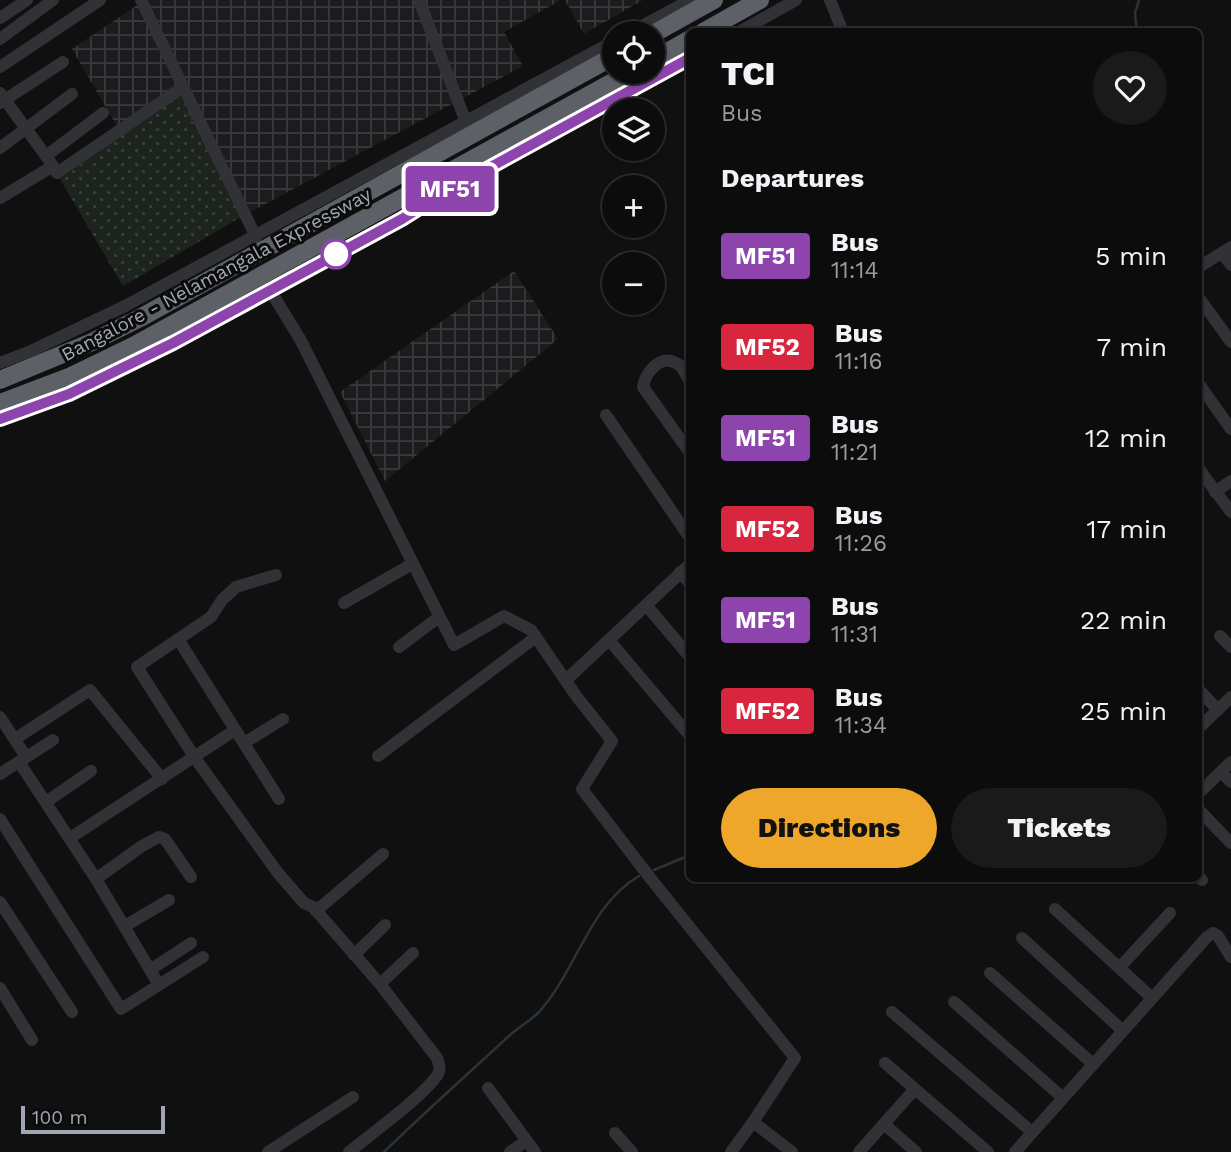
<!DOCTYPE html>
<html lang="en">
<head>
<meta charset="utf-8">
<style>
  :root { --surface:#0c0c0d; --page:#1a1a1b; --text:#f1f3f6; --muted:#9a9b9d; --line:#2c2c2e; --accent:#eea72b }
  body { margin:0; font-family:"Work Sans",sans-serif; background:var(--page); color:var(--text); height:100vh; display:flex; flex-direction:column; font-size:26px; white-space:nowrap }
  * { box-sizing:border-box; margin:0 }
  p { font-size:23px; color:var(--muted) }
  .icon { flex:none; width:38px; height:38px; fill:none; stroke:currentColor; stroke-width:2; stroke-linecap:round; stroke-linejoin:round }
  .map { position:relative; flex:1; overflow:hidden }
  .panel { position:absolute; left:686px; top:28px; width:516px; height:854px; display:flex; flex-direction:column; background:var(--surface); border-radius:10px; box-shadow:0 2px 5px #0004,0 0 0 2px var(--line) }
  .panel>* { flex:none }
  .badge { padding:0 14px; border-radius:5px; font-size:24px; line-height:46px }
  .tools { position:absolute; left:602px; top:21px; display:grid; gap:14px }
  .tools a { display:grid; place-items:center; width:63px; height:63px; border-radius:50%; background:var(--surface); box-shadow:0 2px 5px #0004,0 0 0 2px var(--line); font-size:35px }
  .scale { position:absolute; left:21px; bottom:18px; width:144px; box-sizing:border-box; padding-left:7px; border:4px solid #a1a7b2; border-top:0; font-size:19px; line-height:24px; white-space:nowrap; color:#a1a7b2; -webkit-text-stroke:5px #0b0b0c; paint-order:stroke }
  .map>.badge { position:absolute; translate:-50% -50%; box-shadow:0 0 0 4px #fff }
  h2 { padding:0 35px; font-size:26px; line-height:63px }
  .round { display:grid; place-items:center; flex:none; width:74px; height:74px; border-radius:37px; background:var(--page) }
  .overview { display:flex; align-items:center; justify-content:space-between; height:119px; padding:0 35px }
  h1 { font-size:33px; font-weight:800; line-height:52px }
  .primary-button { display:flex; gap:14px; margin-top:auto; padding:14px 35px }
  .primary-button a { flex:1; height:80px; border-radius:42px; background:var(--accent); color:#111; font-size:28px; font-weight:800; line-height:80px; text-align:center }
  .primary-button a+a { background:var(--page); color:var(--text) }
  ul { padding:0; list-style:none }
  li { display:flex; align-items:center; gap:21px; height:91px; padding:0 35px }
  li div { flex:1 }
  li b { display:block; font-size:26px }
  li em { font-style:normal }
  li .badge { min-width:77px; font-weight:700; text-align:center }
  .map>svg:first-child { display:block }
  .industrial { fill:url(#industrial-grid) }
  .grass { fill:url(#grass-dots) }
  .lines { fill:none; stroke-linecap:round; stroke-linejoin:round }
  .stream { stroke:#2a3339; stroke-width:2.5 }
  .minor { stroke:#313236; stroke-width:12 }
  .highway { stroke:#5d6067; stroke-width:18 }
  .line-casing { stroke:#fff; stroke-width:16 }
  .line { stroke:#8e44ad; stroke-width:10 }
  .stop-dot { fill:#fff; stroke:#8e44ad; stroke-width:3.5 }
  .labels { text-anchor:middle; stroke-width:6; stroke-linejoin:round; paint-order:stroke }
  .street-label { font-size:19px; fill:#a1a7b2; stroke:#0b0b0c }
</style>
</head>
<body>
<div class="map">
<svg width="1231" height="1152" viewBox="0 0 1231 1152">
  <defs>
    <pattern id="industrial-grid" width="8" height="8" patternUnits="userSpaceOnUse" patternTransform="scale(1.75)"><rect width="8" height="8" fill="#1c1c1e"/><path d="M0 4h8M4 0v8" fill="none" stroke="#3a3a3c"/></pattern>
    <pattern id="grass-dots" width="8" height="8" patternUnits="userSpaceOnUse" patternTransform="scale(1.75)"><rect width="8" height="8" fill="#1c241d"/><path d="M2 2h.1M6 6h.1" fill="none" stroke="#3a413b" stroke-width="1.8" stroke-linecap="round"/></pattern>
  </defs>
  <rect width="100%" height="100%" fill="#101011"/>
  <!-- industrial -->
  <g class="industrial">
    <polygon points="145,0 561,0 504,32 523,66 241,217 122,135 72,49"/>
    <polygon points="565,0 643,0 584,34"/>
    <polygon points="514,271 558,339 385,481 340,392"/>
  </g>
  <!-- grass -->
  <polygon class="grass" points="179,95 241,217 123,286 60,179"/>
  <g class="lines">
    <!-- stream -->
    <g class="stream">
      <polyline points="1137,32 1135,13 1139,0"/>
      <polyline points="654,870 690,855"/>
      <path d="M 384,1152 C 425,1112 468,1074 510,1035 C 519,1027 530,1021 539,1012 C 577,970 589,905 639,876"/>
    </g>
    <!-- minor -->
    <g class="minor">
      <polyline points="141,0 256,237"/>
      <polyline points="419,0 466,122"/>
      <polyline points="830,0 843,32"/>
      <polyline points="0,18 27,0"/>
      <polyline points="739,32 796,0"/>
      <polyline points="629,33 690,0"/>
      <polyline points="0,39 53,0"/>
      <polyline points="0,67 100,0"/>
      <polyline points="0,93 46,156"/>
      <polyline points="0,103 63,62"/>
      <polyline points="0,148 72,94"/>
      <polyline points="53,166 46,156 103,113"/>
      <polyline points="0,198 53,166 57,173 183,87"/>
      <polyline points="1222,253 1231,265"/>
      <polyline points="1199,267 1231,247"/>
      <polyline points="270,290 300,339 454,645 504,616 531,630 577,697 612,741 582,789 651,879 795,1058 753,1122 792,1152"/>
      <polyline points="1199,298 1231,342"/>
      <polyline points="0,363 31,351 125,306 614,41"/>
      <path d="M 690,382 C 686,375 683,366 676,363 C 659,354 645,374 643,387 L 690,453"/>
      <polyline points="1199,384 1231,429"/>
      <polyline points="606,415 690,538"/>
      <polyline points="0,419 70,394 173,343 402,219 443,193 690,58"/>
      <polyline points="1199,469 1231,512"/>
      <polyline points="1215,492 1231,481"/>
      <polyline points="680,572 690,584"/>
      <path d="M 276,575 L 236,587 L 222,600 L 211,617 L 137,667 L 195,758 L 278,873 L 304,903 L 313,907 L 380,984 L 437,1058 C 439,1064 441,1068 438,1074 C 424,1096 371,1134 349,1152"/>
      <polyline points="344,603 412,564"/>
      <polyline points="646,605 690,657"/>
      <polyline points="1220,636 1231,647"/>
      <polyline points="178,639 279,799"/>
      <polyline points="609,640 690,736"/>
      <polyline points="399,647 439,617"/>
      <polyline points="566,680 690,564"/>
      <polyline points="1199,690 1218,710"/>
      <polyline points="0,717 26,757"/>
      <polyline points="1199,728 1231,697"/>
      <polyline points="15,739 90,690 162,779"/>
      <polyline points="244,743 283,719"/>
      <polyline points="378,756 536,637"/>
      <polyline points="19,762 96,879 159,985"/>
      <polyline points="1221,772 1231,782"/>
      <polyline points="0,774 53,740"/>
      <polyline points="1199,793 1231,762"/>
      <polyline points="46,802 91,771"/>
      <polyline points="1199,810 1231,843"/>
      <polyline points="0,819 121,1009 203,957"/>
      <polyline points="70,838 235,730"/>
      <polyline points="1199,877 1202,880"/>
      <polyline points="96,879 142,846 159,837 165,839 191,877"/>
      <polyline points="0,902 72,1012"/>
      <polyline points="1055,909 1151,997"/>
      <polyline points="316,911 383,854"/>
      <polyline points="125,926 169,900"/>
      <polyline points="1022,938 1122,1030"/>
      <polyline points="354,955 385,925"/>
      <polyline points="1120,967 1170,913"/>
      <polyline points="150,970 191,943"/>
      <polyline points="990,973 1093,1064"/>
      <polyline points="380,984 413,953"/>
      <polyline points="0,988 32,1040"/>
      <polyline points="954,1002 1063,1098"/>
      <polyline points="892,1012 1032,1132"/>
      <polyline points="885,1063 988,1152"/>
      <polyline points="488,1088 535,1152"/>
      <polyline points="884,1124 916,1152"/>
      <polyline points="615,1133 632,1152"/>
      <polyline points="268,1152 353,1097"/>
      <polyline points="510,1152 526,1141"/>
      <polyline points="731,1152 753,1122"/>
      <polyline points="859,1152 914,1090"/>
      <polyline points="1015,1152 1207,937 1213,933 1218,936 1231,957"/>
    </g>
    <!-- highway -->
    <g class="highway">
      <polyline points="703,32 760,0"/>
      <polyline points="653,34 714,0"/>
      <polyline points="653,60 690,39"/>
      <polyline points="0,380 92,342 140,318 614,56"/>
      <polyline points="0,403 69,377 137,344 631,72"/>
    </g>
  </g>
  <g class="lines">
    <defs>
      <polyline id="line" points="0,419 69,394 173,343 402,219 443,193 690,58"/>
    </defs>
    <!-- line casing -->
    <use href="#line" class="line-casing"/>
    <!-- line -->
    <use href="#line" class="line"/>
  </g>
  <!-- markers -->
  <circle class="stop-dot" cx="336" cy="254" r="14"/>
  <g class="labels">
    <!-- street labels -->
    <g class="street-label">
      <text transform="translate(216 274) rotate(-28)" y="7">Bangalore - Nelamangala Expressway</text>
    </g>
  </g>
</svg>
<div class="tools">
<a><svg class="icon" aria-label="locate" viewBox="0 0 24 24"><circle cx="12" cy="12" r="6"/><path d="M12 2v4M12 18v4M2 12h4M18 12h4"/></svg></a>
<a><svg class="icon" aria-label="layers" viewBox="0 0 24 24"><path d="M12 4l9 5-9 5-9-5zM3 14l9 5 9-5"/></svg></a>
<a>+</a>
<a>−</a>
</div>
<div class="scale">100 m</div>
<b class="badge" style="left:450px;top:189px;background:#8e44ad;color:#fff">MF51</b>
<section class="panel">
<div class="overview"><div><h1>TCI</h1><p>Bus</p></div><a class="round"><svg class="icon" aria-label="heart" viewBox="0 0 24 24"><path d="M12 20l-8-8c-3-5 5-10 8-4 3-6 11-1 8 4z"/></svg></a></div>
<h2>Departures</h2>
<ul>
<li><span class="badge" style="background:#8e44ad;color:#fff">MF51</span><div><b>Bus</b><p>11:14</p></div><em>5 min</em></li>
<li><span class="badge" style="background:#d7263d;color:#fff">MF52</span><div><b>Bus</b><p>11:16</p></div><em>7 min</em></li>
<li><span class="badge" style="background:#8e44ad;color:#fff">MF51</span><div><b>Bus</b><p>11:21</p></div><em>12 min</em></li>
<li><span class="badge" style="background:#d7263d;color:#fff">MF52</span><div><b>Bus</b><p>11:26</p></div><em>17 min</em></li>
<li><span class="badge" style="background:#8e44ad;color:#fff">MF51</span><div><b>Bus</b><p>11:31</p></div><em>22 min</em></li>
<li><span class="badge" style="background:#d7263d;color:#fff">MF52</span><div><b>Bus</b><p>11:34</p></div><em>25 min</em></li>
</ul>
<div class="primary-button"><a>Directions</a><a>Tickets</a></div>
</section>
</div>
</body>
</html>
